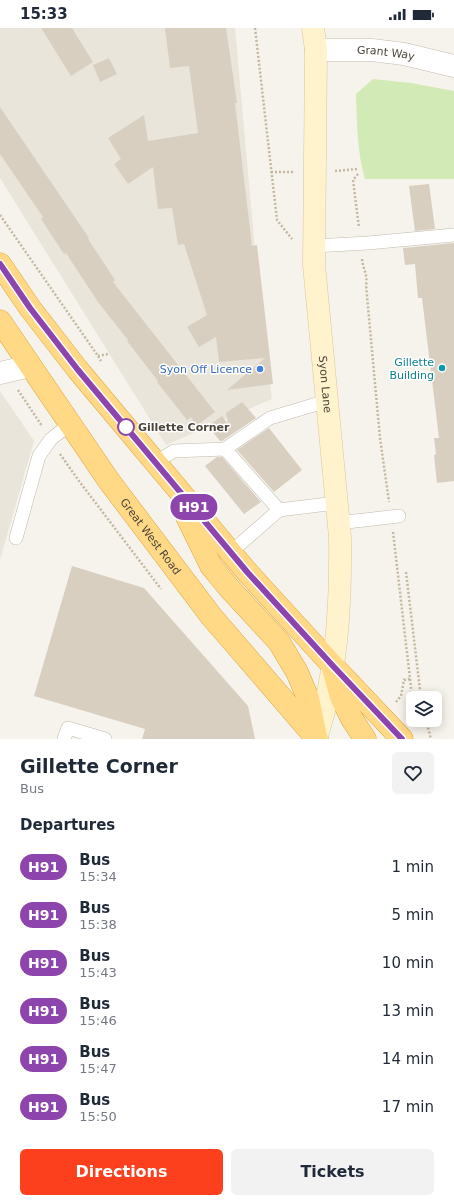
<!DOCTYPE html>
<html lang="en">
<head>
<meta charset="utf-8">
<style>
  :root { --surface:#fff; --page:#f2f2f3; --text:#1f2937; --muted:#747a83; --accent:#fc3f1d }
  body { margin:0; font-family:"DejaVu Sans",sans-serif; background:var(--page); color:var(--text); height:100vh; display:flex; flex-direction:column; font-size:15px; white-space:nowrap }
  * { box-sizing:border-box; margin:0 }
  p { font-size:13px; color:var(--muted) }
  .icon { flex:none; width:22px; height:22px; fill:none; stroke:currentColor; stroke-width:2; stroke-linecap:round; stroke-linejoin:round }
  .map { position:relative; height:711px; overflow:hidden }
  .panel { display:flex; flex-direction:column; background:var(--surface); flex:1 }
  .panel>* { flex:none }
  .badge { padding:0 8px; border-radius:13px; font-size:14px; line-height:26px }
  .fabs { position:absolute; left:406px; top:663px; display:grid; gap:8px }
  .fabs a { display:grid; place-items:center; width:36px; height:36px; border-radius:6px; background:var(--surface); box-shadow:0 2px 10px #0003; font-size:20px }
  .map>.badge { position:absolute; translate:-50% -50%; box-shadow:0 0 0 2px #fff }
  h2 { padding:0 20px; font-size:15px; line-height:36px }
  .round { display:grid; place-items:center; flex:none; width:42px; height:42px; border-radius:6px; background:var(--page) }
  .headline { display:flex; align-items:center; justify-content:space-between; height:68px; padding:0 20px }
  h1 { font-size:19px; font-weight:700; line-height:30px }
  .action { display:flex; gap:8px; margin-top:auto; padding:8px 20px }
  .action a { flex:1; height:46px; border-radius:6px; background:var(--accent); color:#fff; font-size:16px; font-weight:700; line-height:46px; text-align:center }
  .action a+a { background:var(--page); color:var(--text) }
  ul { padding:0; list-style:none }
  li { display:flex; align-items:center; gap:12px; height:48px; padding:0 20px }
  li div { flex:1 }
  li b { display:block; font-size:15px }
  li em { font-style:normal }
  li .badge { min-width:44px; font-weight:700; text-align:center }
  .status { display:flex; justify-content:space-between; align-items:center; height:28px; padding:0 20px; background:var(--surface); direction:ltr }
  .status svg { height:11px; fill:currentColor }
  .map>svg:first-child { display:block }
  .residential { fill:#eae5da }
  .green { fill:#d2eab5 }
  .building { fill:#d8cfc1 }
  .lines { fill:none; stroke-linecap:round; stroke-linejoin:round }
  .service-casing { stroke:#c2bbae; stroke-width:14 }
  .minor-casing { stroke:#c2bbae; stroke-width:23 }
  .secondary-casing { stroke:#d6c79b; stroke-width:23 }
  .trunk-casing { stroke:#e0a43c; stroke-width:23 }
  .path { stroke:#c4b79f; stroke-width:2.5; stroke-dasharray:2 2; stroke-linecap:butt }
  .service { stroke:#fff; stroke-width:13 }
  .minor { stroke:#fff; stroke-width:22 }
  .secondary { stroke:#fff3cd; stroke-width:22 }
  .trunk { stroke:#ffd985; stroke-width:22 }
  .line-casing { stroke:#fff; stroke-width:9 }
  .line { stroke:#8e44ad; stroke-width:6 }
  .culture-dot { fill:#0f9aa8; stroke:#fff; stroke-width:1.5 }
  .shop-dot { fill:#3f7fe0; stroke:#fff; stroke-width:1.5 }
  .stop-dot { fill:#fff; stroke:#8e44ad; stroke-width:2 }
  .labels { text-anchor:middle; stroke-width:3; stroke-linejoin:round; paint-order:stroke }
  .street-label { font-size:11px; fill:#4b4439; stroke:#fff }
  .culture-label { font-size:11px; fill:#0d838f; stroke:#fff; text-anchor:end }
  .shop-label { font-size:11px; fill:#366cbe; stroke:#fff; text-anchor:end }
  .stop-label { font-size:11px; font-weight:bold; fill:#4b4439; stroke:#fff; text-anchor:start }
</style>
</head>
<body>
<div class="status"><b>15:33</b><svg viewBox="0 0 49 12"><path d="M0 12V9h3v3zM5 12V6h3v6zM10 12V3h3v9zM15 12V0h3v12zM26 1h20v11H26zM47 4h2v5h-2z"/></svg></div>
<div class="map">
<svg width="454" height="711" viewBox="0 0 454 711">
  <rect width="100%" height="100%" fill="#f6f3ec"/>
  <!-- residential -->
  <g class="residential">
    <polygon points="0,0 235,0 260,277 272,371 166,417 0,150"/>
    <polygon points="0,363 34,413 0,532"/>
  </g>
  <!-- green -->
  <path class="green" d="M 373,51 L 411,55 L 454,63 L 454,151 L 365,151 C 357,124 357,94 356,66 Z"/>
  <!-- building -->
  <g class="building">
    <polygon points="41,0 72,0 93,34 71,48"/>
    <polygon points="165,0 226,0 237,75 235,75 252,218 257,217 273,356 227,362 265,330 219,334 216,309 199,319 187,299 207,287 184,216 178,217 172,180 158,181 153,139 128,156 114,136 121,131 108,110 144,87 148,113 198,105 189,38 170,40"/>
    <polygon points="109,30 117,46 100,54 93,37"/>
    <polygon points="0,79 89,210 88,211 115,252 113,254 215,384 196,398 191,389 187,392 157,354 158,353 127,313 128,312 98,274 66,225 64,226 41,191 43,189 0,126"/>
    <polygon points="429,156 435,201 415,203 409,158"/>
    <polygon points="454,215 454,453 437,455 434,427 436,426 434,410 439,410 422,270 418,270 415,236 405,237 403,220"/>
    <polygon points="242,374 256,390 222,413 220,413 208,398 222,388 228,396 226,385"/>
    <polygon points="269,400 302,442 274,464 237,422"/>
    <polygon points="217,429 222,429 261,474 244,486 205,438"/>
    <polygon points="72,538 144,560 248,678 255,711 142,711 145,701 34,668"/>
  </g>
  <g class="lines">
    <defs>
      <g id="service">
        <polyline points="314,218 368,215 454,207"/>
        <polyline points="225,421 270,390 327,373"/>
        <polyline points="156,434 174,423 225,421 279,482"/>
        <polyline points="338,495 399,488"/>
        <polyline points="16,510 39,428 51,411 70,396"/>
        <polyline points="231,524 279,482 336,475"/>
        <polyline points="64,711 68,700 105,711"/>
      </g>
      <g id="minor">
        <path id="s1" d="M 316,22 L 372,22 L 404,26 L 454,38"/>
        <polyline points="0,345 30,338"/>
      </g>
      <g id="secondary">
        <path id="s2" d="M 313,0 L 316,22 L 314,237 L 340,509 C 341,578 337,646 316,711"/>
      </g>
      <g id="trunk">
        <polyline points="0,236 30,280 78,342 248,545 333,638 402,711"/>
        <path id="s3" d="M 0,293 L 109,453 L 211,588 L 317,711"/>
        <polyline points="181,477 211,538 230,561 279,614 297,644 308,670 316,709"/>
        <polyline points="333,640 341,669 352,691 365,711"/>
      </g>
    </defs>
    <!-- service casing -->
    <use href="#service" class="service-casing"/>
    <!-- minor casing -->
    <use href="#minor" class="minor-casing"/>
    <!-- secondary casing -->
    <use href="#secondary" class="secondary-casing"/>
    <!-- trunk casing -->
    <use href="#trunk" class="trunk-casing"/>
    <!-- path -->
    <g class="path">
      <polyline points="255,0 277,192 292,211"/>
      <polyline points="335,143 357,141"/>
      <polyline points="271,144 293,144"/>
      <polyline points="358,146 353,152 359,200"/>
      <polyline points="0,187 98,328 101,333"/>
      <path d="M 362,231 C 363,241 368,247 366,257 L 380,410 L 389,474"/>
      <polyline points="98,328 108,326"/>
      <polyline points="18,362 42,398"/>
      <polyline points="60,426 79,453 161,561"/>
      <polyline points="393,504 411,659 410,669 407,676"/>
      <polyline points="406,544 421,670"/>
      <polyline points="396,674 401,668 404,652 410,651"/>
      <polyline points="426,692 431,711"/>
    </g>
    <!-- service -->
    <use href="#service" class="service"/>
    <!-- minor -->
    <use href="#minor" class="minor"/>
    <!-- secondary -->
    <use href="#secondary" class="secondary"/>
    <!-- trunk -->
    <use href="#trunk" class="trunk"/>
  </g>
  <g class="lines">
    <defs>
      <polyline id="line" points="0,236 30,280 78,342 248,545 333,638 402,711"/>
    </defs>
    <!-- line casing -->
    <use href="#line" class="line-casing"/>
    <!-- line -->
    <use href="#line" class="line"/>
  </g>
  <!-- markers -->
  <circle class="culture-dot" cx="442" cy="340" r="4"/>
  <circle class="shop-dot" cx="260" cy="341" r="4"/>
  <circle class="stop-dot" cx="126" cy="399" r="8"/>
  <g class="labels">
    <!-- street labels -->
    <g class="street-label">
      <text dy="4" stroke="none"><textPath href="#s1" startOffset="70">Grant Way</textPath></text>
      <text dy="4" stroke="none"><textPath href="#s2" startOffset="357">Syon Lane</textPath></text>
      <text dy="4" stroke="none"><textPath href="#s3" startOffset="263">Great West Road</textPath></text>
    </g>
    <!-- culture labels -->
    <g class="culture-label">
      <text x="434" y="338">Gillette<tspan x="434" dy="13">Building</tspan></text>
    </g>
    <!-- shop labels -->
    <g class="shop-label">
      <text x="252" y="345">Syon Off Licence</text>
    </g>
    <!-- stop labels -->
    <g class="stop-label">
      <text x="138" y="403">Gillette Corner</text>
    </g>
  </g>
</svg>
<div class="fabs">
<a><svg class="icon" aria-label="layers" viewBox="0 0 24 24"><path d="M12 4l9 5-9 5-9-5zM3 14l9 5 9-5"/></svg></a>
</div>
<b class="badge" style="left:194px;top:479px;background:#8e44ad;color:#fff">H91</b>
</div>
<section class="panel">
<div class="headline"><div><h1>Gillette Corner</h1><p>Bus</p></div><a class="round"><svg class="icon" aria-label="heart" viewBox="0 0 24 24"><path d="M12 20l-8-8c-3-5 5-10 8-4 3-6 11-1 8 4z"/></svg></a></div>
<h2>Departures</h2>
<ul>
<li><span class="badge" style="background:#8e44ad;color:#fff">H91</span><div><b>Bus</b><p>15:34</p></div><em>1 min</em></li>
<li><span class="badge" style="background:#8e44ad;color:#fff">H91</span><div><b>Bus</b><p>15:38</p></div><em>5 min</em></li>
<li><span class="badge" style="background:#8e44ad;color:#fff">H91</span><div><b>Bus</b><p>15:43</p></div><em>10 min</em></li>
<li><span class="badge" style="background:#8e44ad;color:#fff">H91</span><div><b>Bus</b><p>15:46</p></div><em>13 min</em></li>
<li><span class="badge" style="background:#8e44ad;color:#fff">H91</span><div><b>Bus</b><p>15:47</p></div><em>14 min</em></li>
<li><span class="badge" style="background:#8e44ad;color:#fff">H91</span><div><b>Bus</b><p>15:50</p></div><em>17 min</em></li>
</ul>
<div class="action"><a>Directions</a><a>Tickets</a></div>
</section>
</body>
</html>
